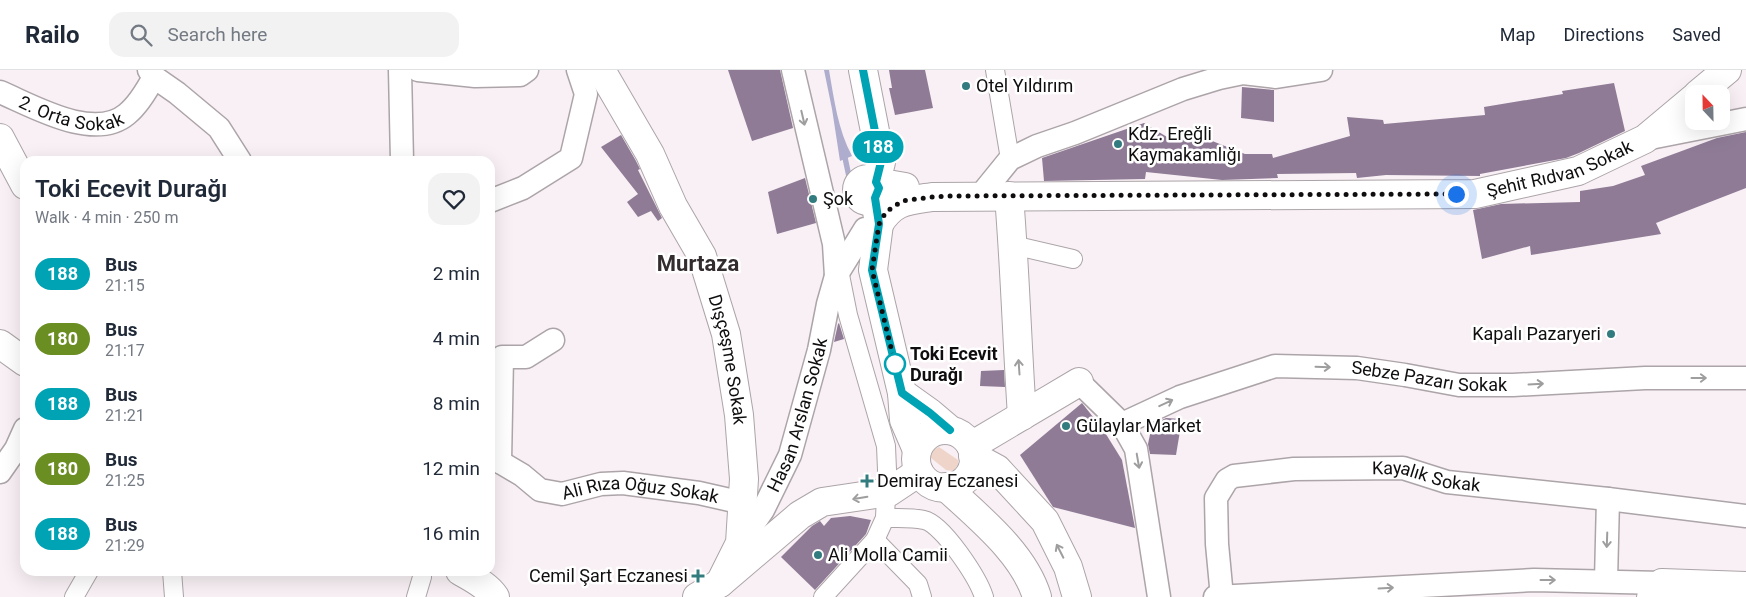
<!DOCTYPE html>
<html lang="en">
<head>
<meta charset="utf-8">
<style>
  :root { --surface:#fff; --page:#f2f2f3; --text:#1f2937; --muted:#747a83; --line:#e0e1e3 }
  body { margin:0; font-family:Roboto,sans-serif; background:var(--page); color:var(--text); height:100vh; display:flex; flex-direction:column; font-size:19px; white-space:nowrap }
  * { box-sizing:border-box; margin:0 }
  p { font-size:16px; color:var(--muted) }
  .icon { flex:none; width:28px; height:28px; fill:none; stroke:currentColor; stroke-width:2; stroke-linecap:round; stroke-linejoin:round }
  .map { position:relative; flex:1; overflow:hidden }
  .details { position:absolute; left:20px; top:86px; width:475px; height:420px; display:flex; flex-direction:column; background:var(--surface); border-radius:15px; box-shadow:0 5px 20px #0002 }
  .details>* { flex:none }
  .badge { padding:0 10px; border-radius:16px; font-size:18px; line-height:32px }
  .needle { width:32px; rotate:338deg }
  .tools { position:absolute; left:1685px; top:15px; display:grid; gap:10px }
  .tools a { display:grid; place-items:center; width:45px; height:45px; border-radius:10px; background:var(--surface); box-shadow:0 5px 20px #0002; font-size:25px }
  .you { position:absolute; width:25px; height:25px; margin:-12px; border:4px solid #fff; border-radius:50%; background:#1a73e8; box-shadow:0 0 0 8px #1a73e833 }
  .map>.badge { position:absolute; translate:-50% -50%; box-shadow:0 0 0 2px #fff }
  .round { display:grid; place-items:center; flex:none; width:52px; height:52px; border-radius:15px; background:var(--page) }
  .summary { display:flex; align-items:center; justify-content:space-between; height:85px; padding:0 15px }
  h1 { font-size:24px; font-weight:600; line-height:38px }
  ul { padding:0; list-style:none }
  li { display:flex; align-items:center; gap:15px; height:65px; padding:0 15px }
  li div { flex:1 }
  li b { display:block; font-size:19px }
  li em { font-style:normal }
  li .badge { min-width:55px; font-weight:700; text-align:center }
  header { display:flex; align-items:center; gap:30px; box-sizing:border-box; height:70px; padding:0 25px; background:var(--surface); border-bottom:1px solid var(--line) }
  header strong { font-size:24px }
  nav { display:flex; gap:28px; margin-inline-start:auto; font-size:18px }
  .search { width:350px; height:45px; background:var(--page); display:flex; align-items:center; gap:12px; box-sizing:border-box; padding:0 18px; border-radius:15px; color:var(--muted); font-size:19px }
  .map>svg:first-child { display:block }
  .green { fill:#efd5c9 }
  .water { fill:#afadcd }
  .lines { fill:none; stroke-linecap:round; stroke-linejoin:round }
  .stream { stroke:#afadcd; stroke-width:5.5 }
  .building { fill:#8f7b96 }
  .pedestrian-casing { stroke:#aca4a8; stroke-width:20 }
  .minor-casing { stroke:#aca4a8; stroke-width:25 }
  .tertiary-casing { stroke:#aca4a8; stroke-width:30 }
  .secondary-casing { stroke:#aca4a8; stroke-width:30 }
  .pedestrian { stroke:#fff; stroke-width:18 }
  .minor { stroke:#fff; stroke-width:22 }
  .tertiary { stroke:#fff; stroke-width:28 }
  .secondary { stroke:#fff; stroke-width:28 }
  .oneway { stroke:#9f9e9f }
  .line-casing { stroke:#fff; stroke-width:11 }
  .line { stroke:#00a3b4; stroke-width:8 }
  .walk { stroke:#0f0d0e; stroke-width:5; stroke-dasharray:0 9 }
  .poi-dot { fill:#327b7f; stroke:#fff; stroke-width:2 }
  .stop-dot { fill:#fff; stroke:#00a3b4; stroke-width:2.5 }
  .labels { text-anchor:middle; stroke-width:5; stroke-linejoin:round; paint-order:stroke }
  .poi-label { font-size:18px; fill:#0f0d0e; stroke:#fff; text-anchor:start }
  .street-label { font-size:18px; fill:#0f0d0e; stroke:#fff }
  .stop-label { font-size:18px; font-weight:bold; fill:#0f0d0e; stroke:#fff; text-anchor:start }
  .district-label { font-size:22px; font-weight:bold; fill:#322c2f; stroke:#fff }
</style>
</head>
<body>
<header>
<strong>Railo</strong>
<div class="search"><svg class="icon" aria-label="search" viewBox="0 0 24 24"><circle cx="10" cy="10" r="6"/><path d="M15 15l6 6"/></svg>Search here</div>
<nav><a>Map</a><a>Directions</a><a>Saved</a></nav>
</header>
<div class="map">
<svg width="1746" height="527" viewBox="0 0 1746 527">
  <rect width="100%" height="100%" fill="#f8f0f4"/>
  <!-- green -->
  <polygon class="green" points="939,377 958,390 958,394 954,401 946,400 931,388 930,384 933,380"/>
  <!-- water -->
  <path class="water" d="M 824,0 L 829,0 C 834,29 838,60 852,86 L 840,91 L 832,39 Z"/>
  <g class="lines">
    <!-- stream -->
    <polyline class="stream" points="844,83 854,130"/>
  </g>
  <!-- building -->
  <g class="building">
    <polygon points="728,0 780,0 793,58 752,71"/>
    <polygon points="889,0 925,0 933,38 895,45 889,18 892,18"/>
    <polygon points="1614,13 1625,61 1579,83 1566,88 1480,104 1480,106 1386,105 1357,108 1356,103 1277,104 1278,108 1222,110 1146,102 1145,109 1044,111 1042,88 1144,53 1172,70 1177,57 1245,84 1272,84 1273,88 1350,66 1347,47 1383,50 1384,54 1485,45 1484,37 1563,24 1562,21"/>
    <polygon points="1242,17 1274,20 1274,52 1241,48"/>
    <polygon points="1746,62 1746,118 1656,153 1661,164 1531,185 1530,176 1482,189 1473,140 1501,134 1580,132 1580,121 1613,116 1645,105 1641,96 1717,68"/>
    <polygon points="621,65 636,91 640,99 638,100 662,148 658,151 651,141 638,147 627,132 638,124 601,77"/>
    <polygon points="805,108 816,153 777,164 768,122"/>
    <polygon points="839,253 844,269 834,272 838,254"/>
    <polygon points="1004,300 1005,317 980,316 981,301"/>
    <polygon points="1082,333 1104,361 1122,390 1135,458 1053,437 1020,385"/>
    <polygon points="1166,348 1182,349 1176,385 1150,384 1148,374 1152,355"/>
    <polygon points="850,446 871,450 866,464 815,520 781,487 812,456 820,451 824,456 831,448"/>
  </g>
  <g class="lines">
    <defs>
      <g id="pedestrian">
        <polyline points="995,0 1010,89"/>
        <polyline points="1013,175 1073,189"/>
        <path d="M 885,448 C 897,448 912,447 924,450 C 943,454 978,508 984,527"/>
        <polyline points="875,470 918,514 922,527"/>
        <polyline points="172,501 174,527"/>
        <polyline points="74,527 89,501"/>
        <polyline points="416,527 422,507"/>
        <polyline points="823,527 875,470 885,448 887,400 886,376 848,245 839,200"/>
      </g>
      <g id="minor">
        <polyline points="149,0 154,7 177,23 219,58 240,91"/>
        <polyline points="400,0 402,91"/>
        <polyline points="418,0 475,6 520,5 527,0"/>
        <polyline points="793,0 834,174 836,206"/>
        <path id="s1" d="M 0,22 C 33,36 94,72 127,44 C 138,35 147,20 154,7"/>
        <polyline points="1645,69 1746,49"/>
        <polyline points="980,126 1010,89 1037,76 1075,63 1183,19 1219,8 1243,3 1276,7 1321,0"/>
        <polyline points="490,131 523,118 571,88 586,24 578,0"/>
        <polyline points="1079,312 1122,354 1136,379 1159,527"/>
        <path id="s2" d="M 1122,354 L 1180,327 L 1275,296 L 1357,298 L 1405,305 L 1459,315 L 1513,315 L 1645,308 L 1746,308"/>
        <path id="s3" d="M 500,392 L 522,405 L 540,420 L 562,424 L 601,414 L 623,413 L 699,423 L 743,433"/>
        <polyline points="500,392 502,287 526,287 553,270"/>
        <polyline points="0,402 16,379 25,359"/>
        <path id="s4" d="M 740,473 L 763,440 L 790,385 L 819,280 L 828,234 L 836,206 L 865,159"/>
        <polyline points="1606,511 1608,429"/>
        <polyline points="1215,527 1534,510 1662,513"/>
        <path id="s5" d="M 1222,527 L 1217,474 L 1216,428 L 1227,410 L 1234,406 L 1294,399 L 1403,398 L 1447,412 L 1608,429 L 1746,446"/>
      </g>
      <g id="tertiary">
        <path id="s6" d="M 601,0 L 650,84 L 673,136 L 702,186 L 726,264 L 739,345 L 744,409 L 740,473 L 720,513"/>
        <polyline points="863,0 881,92 876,112 905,117"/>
        <polyline points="1698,24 1727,0"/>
        <polyline points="0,68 25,115"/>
        <path d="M 1009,126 C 1015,199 1017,272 1022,346"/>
        <path id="s7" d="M 879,154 C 893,131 906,131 932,127 L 1475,124 L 1578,101 L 1645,69 L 1694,28"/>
        <polyline points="0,274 25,292"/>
        <polyline points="971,376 1079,312"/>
        <path d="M 460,501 C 472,508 487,515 495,527"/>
        <polyline points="697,527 720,513 800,445 822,432 889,422 919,402"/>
        <polyline points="1651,527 1662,513 1746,516"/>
      </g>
      <g id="secondary">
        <circle cx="868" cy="120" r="11"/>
        <polyline points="875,128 879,154 873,200 902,323 904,350 917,380"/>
        <polyline points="902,323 930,343 950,360"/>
        <circle cx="945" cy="389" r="29"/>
        <polyline points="973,386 997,399 1045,451 1068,497 1077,527"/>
        <path d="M 946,417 C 978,447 1024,483 1037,527"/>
      </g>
    </defs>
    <!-- pedestrian casing -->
    <use href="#pedestrian" class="pedestrian-casing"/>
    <!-- minor casing -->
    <use href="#minor" class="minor-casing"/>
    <!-- tertiary casing -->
    <use href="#tertiary" class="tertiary-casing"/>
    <!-- secondary casing -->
    <use href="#secondary" class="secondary-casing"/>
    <!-- pedestrian -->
    <use href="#pedestrian" class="pedestrian"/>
    <!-- minor -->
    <use href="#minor" class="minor"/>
    <!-- tertiary -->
    <use href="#tertiary" class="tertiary"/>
    <!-- secondary -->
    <use href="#secondary" class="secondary"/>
  </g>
  <!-- one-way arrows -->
  <defs><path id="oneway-shaft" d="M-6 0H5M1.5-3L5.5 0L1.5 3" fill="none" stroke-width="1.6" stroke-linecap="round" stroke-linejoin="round" transform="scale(1.25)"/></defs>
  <g class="oneway">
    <use href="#oneway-shaft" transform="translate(803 48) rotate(77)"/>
    <use href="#oneway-shaft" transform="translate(1019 297) rotate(-94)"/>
    <use href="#oneway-shaft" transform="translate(1323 297) rotate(2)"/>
    <use href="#oneway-shaft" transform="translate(1699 308)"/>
    <use href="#oneway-shaft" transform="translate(1536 314) rotate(-3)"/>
    <use href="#oneway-shaft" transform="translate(1166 333) rotate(-25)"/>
    <use href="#oneway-shaft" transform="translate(1138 391) rotate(80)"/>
    <use href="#oneway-shaft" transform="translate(860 428) rotate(170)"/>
    <use href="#oneway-shaft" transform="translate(1607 470) rotate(92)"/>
    <use href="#oneway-shaft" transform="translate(1060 481) rotate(-117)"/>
    <use href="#oneway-shaft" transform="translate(1548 510)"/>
    <use href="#oneway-shaft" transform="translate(1386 518) rotate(-3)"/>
  </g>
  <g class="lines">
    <defs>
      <polyline id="line" points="863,0 881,92 876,112 879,118 875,128 879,154 872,200 902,323 930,343 950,360"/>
    </defs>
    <!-- line casing -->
    <use href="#line" class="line-casing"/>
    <!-- line -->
    <use href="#line" class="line"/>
    <!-- walk -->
    <polyline class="walk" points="895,294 872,200 879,154 886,142 902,131 932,127 948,126 1456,124"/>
  </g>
  <!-- markers -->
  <g class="poi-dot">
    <circle cx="966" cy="16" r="5"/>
    <circle cx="1118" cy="74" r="5"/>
    <circle cx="813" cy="129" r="5"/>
    <circle cx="1611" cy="264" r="5"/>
    <circle cx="1066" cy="356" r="5"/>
    <path d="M864.5 403.5h5v5h5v5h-5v5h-5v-5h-5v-5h5z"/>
    <circle cx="818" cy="485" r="5"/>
    <path d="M695.5 498.5h5v5h5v5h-5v5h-5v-5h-5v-5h5z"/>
  </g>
  <circle class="stop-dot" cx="895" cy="294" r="10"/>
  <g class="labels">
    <!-- poi labels -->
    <g class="poi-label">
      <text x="976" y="22">Otel Yıldırım</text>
      <text x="1128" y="70">Kdz. Ereğli<tspan x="1128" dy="21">Kaymakamlığı</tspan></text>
      <text x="823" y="135">Şok</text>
      <text x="1601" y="270" text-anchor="end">Kapalı Pazaryeri</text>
      <text x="1076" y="362">Gülaylar Market</text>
      <text x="877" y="417">Demiray Eczanesi</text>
      <text x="828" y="491">Ali Molla Camii</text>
      <text x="688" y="512" text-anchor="end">Cemil Şart Eczanesi</text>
    </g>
    <!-- street labels -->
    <g class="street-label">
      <text dy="6" stroke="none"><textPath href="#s1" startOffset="76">2. Orta Sokak</textPath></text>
      <text dy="6" stroke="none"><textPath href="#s7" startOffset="694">Şehit Rıdvan Sokak</textPath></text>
      <text dy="6" stroke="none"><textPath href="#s6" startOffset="319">Dışçeşme Sokak</textPath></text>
      <text dy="6" stroke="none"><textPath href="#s2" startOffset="319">Sebze Pazarı Sokak</textPath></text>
      <text dy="6" stroke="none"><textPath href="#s4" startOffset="142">Hasan Arslan Sokak</textPath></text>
      <text dy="6" stroke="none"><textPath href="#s5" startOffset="322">Kayalık Sokak</textPath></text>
      <text dy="6" stroke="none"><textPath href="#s3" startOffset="151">Ali Rıza Oğuz Sokak</textPath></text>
    </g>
    <!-- stop labels -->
    <g class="stop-label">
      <text x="910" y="290">Toki Ecevit<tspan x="910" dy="21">Durağı</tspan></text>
    </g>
    <!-- district labels -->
    <g class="district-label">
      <text x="698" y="201">Murtaza</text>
    </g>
  </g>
</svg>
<div class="tools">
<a><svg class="needle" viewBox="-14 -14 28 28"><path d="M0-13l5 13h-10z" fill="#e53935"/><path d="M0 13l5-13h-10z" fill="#747a83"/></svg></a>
</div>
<div class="you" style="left:1456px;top:124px"></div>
<b class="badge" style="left:878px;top:77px;background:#00a3b4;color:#fff">188</b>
<section class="details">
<div class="summary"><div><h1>Toki Ecevit Durağı</h1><p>Walk · 4 min · 250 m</p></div><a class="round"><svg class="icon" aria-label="heart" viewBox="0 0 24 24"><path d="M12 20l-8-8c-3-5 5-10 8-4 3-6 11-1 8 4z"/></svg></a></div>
<ul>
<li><span class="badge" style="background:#00a3b4;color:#fff">188</span><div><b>Bus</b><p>21:15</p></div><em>2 min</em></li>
<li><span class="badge" style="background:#6b8e23;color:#fff">180</span><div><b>Bus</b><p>21:17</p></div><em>4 min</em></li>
<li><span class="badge" style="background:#00a3b4;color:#fff">188</span><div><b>Bus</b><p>21:21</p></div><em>8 min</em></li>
<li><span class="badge" style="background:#6b8e23;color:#fff">180</span><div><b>Bus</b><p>21:25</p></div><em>12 min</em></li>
<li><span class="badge" style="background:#00a3b4;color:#fff">188</span><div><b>Bus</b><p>21:29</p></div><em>16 min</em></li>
</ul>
</section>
</div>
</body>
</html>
